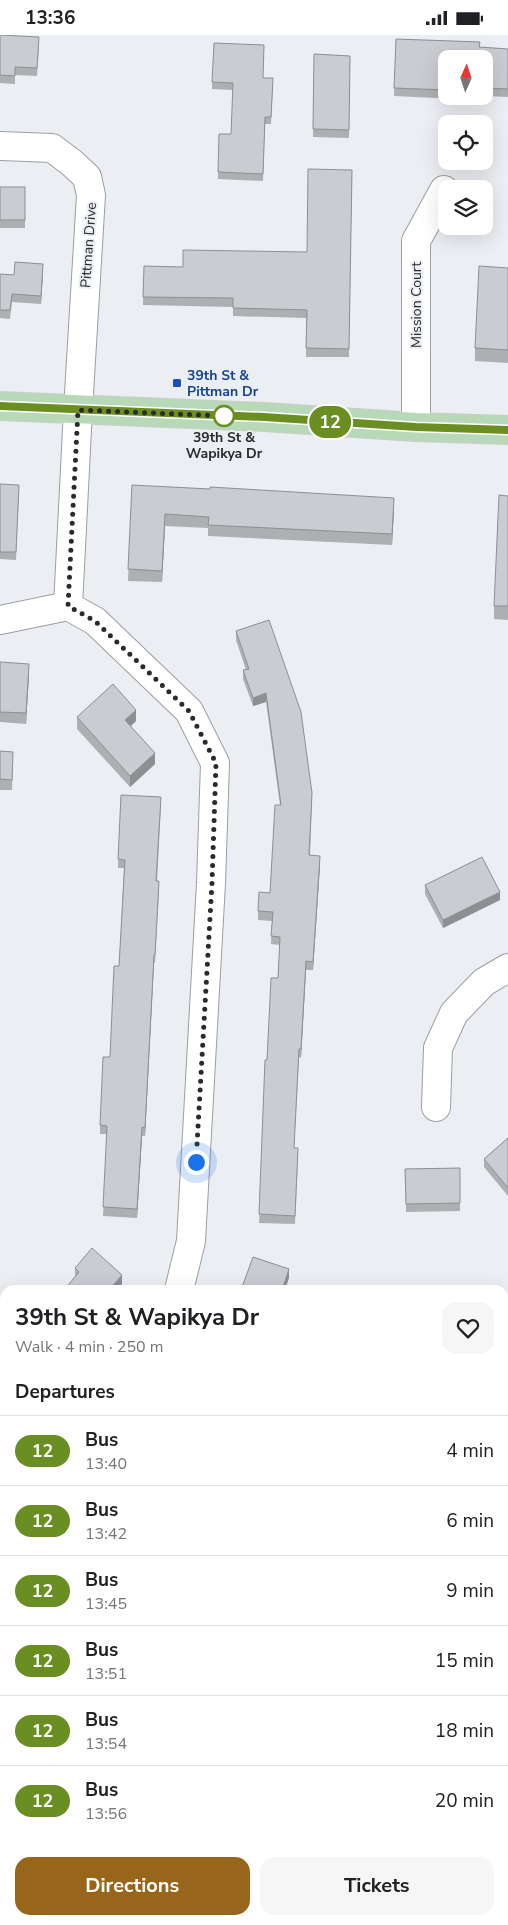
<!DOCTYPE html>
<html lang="en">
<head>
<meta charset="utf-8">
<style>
  :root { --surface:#fff; --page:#f6f6f6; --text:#202124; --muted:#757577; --line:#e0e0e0; --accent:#98661a }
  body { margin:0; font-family:"Nunito Sans",sans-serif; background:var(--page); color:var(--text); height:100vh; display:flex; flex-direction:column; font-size:19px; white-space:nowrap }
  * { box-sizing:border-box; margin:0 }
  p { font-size:16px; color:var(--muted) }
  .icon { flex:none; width:28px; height:28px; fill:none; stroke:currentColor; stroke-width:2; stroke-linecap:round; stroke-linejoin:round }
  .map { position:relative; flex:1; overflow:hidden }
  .details { position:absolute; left:0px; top:1250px; width:509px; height:640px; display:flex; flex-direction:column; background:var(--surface); border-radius:15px 15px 0 0; box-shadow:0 5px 20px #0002 }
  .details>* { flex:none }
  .badge { padding:0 10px; border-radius:16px; font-size:18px; line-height:32px }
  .needle { width:32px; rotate:3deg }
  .tools { position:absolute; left:438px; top:15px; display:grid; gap:10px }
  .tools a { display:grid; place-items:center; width:55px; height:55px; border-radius:10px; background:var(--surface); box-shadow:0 5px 20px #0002; font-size:25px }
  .you { position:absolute; width:25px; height:25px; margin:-12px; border:4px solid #fff; border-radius:50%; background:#1a73e8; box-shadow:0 0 0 8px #1a73e833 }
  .map>.badge { position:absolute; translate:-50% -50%; box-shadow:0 0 0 2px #fff }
  h2 { padding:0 15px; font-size:19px; line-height:45px }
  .round { display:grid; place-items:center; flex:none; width:52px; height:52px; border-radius:15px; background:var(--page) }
  .overview { display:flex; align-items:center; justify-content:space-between; height:85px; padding:0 15px }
  h1 { font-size:24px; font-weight:700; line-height:38px }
  .cta { display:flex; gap:10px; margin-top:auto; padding:10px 15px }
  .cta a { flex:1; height:58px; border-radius:15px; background:var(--accent); color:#fff; font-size:20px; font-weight:700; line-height:58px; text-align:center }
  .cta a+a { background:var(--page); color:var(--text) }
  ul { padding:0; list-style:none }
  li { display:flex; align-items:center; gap:15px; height:70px; padding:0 15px; border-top:1px solid var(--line) }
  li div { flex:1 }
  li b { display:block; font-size:19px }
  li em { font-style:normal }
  li .badge { min-width:55px; font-weight:700; text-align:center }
  .status { display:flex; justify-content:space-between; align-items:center; height:35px; padding:0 25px; background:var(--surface); direction:ltr }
  .status svg { height:14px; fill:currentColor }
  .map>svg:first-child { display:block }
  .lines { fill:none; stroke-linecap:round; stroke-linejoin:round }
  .minor-casing { stroke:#9b9ea2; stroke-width:30 }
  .major-casing { stroke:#ccc; stroke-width:30 }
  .minor { stroke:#fff; stroke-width:28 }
  .major { stroke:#b7d9b8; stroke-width:28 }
  .wall { fill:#adafb3 }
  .shaded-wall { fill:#8d8f92 }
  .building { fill:#c9ccd0; stroke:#8d8f92 }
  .line-casing { stroke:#fff; stroke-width:11 }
  .line { stroke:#6b8e23; stroke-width:8 }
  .walk { stroke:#292a2c; stroke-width:5; stroke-dasharray:0 9 }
  .transit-dot { fill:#1a4fb4; stroke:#ebeef2; stroke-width:2 }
  .stop-dot { fill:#fff; stroke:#6b8e23; stroke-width:2.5 }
  .labels { text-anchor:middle; stroke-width:4; stroke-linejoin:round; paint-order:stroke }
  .street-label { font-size:14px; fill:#292a2c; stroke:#ebeef2 }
  .transit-label { font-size:14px; font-weight:bold; fill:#164399; stroke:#ebeef2; text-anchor:start }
  .stop-label { font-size:14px; font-weight:bold; fill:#292a2c; stroke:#ebeef2 }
</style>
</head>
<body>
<div class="status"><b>13:36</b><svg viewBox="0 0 49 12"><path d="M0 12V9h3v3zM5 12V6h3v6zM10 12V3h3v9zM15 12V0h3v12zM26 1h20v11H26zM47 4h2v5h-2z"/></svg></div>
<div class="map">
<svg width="508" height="1890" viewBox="0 0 508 1890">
  <rect width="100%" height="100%" fill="#ebeef2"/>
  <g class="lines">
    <defs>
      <g id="minor">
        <polyline points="0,111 52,113 72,128 87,142 91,160 78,375 68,571"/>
        <polyline points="416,392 416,206 444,155"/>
        <polyline points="68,571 95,586 189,676 215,728 211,848 191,1206 179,1255"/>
        <polyline points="0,585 68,571"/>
        <polyline points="436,1072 438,1013 454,978 484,947 508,933"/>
        <polyline points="0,1437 5,1433"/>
        <polyline points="504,1719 508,1713"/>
        <polyline points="504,1776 508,1771"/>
        <polyline points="416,1885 422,1890"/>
        <polyline points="389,1890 392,1885"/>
      </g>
      <polyline id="major" points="0,371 264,382 416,392 508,395"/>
    </defs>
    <!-- minor casing -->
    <use href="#minor" class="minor-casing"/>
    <!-- major casing -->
    <use href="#major" class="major-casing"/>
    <!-- minor -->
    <use href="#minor" class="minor"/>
    <!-- major -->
    <use href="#major" class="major"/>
  </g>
  <!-- wall -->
  <g class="wall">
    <polygon points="0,0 39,10 37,41 15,40 15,49 0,48"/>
    <polygon points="396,4 480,7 479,12 508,14 508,62 484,61 484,24 446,24 446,61 478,61 478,65 394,61"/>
    <polygon points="314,19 350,21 349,103 313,102"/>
    <polygon points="263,43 273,50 271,89 265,89 263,146 218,144 218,137 231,99 233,55 212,54 212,47"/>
    <polygon points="352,135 349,322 306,322 306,283 233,281 233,272 143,270 144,231 183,232 307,217"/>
    <rect x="0" y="152" width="25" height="41"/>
    <polygon points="508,233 508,328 475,326 475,313"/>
    <polygon points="43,237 41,269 12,267 10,284 0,283 0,239 14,240"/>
    <polygon points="0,449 19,457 16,525 0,524"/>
    <polygon points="132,450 394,474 392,510 208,501 208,493 165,491 162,547 128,546"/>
    <polygon points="508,461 508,585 494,584 494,571"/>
    <polygon points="269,585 312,766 310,821 320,830 313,935 306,935 301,1023 299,1022 294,1113 298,1122 295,1189 259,1188 267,1025 278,943 280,910 271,909 272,886 258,885 258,876 270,858 280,770 266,667 253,671 243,644 243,635 246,635 236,605 236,596"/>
    <polygon points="0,627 29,639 26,689 0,687"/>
    <polygon points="77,682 136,686 131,691 155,729 130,752 77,694"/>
    <polygon points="0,716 13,727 12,755 0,755"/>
    <polygon points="161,770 157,846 159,855 155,928 154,928 145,1101 142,1101 137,1183 103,1181 107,1099 100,1099 100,1090 110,1022 119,931 124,833 118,833 118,824"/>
    <polygon points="425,850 500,865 443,893 425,859"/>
    <polygon points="508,1103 508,1161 484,1132 484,1124"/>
    <polygon points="460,1133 460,1176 406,1177 405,1134"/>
    <polygon points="75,1233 122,1249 75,1242"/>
  </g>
  <!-- shaded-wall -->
  <g class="shaded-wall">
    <polygon points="43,229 43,237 41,269 41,261"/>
    <polygon points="394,463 394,474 392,510 392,499"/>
    <polygon points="165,479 165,491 162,547 162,536"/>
    <polygon points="29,629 29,639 26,689 26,678"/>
    <polygon points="266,658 266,667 253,671 253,663"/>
    <polygon points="136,675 136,686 125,696 125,685"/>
    <polygon points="155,718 155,729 130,752 130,741"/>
    <polygon points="320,821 320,830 313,935 313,927"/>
    <polygon points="500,857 500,865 443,893 443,885"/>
    <polygon points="154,920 154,928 145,1101 145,1093"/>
    <polygon points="306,926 306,935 301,1023 301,1014"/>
    <polygon points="142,1092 142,1101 137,1183 137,1174"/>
    <polygon points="289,1234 289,1243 285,1255 282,1255"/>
    <polygon points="122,1240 122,1249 116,1255 109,1255"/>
    <polygon points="506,1339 506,1351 504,1351 504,1340"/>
    <polygon points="5,1354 5,1363 0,1367 0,1358"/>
  </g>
  <!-- building -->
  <g class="building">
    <polygon points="0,0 39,2 37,33 15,32 15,41 0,40"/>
    <polygon points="396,4 480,7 479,12 508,14 508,54 484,53 484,24 446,24 446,55 394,53"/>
    <polygon points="214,8 264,10 263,43 273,43 271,82 265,82 263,139 218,137 219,99 231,99 233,48 212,47"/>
    <polygon points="314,19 350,21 349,95 313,94"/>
    <polygon points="308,134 352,135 349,314 306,313 307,275 233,273 233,263 143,262 144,231 183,232 183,215 307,217"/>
    <rect x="0" y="152" width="25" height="33"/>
    <polygon points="15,227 43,229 41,261 12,259 10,275 0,275 0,239 14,240"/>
    <polygon points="479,231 508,233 508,315 475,313"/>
    <polygon points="0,449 19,450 16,517 0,517"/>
    <polygon points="132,450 210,454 210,452 394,463 392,499 208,490 209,482 165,479 162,536 128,534"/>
    <polygon points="499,460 508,461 508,571 494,571"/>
    <polygon points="269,585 301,677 312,758 309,820 320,821 313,927 306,926 301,1014 299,1014 294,1113 298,1113 295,1181 259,1179 265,1025 267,1025 271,943 278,943 280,902 271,901 273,877 258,876 259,857 270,858 275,770 281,770 266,658 253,663 243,635 249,634 236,596"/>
    <polygon points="0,627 29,629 26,678 0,677"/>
    <polygon points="113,649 136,675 125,685 155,718 130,741 77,682"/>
    <polygon points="0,716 13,717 12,745 0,744"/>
    <polygon points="121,760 161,762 156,846 159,846 155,920 154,920 145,1093 142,1092 137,1174 103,1172 107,1091 100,1090 103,1022 110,1022 114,931 119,931 125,825 118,824"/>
    <polygon points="482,822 500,857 443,885 425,850"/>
    <polygon points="508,1103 508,1153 484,1124"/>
    <polygon points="460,1133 460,1168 406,1169 405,1134"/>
    <polygon points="92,1213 122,1240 109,1255 64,1255 79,1237 75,1233"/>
    <polygon points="253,1222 289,1234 282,1255 241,1255"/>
    <polygon points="5,1310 5,1354 0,1358 0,1314"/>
    <polygon points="504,1329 506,1339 504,1340"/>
  </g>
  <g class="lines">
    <defs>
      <polyline id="line" points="0,371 264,382 416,392 508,395"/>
    </defs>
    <!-- line casing -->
    <use href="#line" class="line-casing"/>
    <!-- line -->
    <use href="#line" class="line"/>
    <!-- walk -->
    <polyline class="walk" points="196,1127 212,848 216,728 189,676 95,586 68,571 78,375 227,381 224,381"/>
  </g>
  <!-- markers -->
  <rect class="transit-dot" x="172" y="343" width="10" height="10" rx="2.5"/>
  <circle class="stop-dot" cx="224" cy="381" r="10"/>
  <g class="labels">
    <!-- street labels -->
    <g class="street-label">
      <text transform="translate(88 210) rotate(-86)" y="5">Pittman Drive</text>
      <text transform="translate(416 270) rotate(-90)" y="5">Mission Court</text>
    </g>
    <!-- transit labels -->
    <g class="transit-label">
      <text x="187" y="345">39th St &amp;<tspan x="187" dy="16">Pittman Dr</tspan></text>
    </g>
    <!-- stop labels -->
    <g class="stop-label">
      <text x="224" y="407">39th St &amp;<tspan x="224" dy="16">Wapikya Dr</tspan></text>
    </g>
  </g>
</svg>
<div class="tools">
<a><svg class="needle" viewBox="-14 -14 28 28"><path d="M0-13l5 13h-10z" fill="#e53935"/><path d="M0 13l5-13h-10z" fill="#757577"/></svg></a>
<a><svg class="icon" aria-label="locate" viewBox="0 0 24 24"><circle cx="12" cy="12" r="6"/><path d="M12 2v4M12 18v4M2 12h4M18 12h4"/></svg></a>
<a><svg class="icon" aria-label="layers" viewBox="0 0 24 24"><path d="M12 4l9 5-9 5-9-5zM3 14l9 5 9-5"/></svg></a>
</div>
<div class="you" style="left:196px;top:1127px"></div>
<b class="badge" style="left:330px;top:387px;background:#6b8e23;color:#fff">12</b>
<section class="details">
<div class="overview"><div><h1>39th St &amp; Wapikya Dr</h1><p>Walk · 4 min · 250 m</p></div><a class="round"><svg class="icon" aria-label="heart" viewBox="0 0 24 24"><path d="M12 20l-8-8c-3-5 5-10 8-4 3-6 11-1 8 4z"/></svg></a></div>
<h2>Departures</h2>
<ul>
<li><span class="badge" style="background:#6b8e23;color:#fff">12</span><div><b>Bus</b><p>13:40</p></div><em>4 min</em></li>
<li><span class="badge" style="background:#6b8e23;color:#fff">12</span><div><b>Bus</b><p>13:42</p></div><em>6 min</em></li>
<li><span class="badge" style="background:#6b8e23;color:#fff">12</span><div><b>Bus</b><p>13:45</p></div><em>9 min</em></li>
<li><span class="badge" style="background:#6b8e23;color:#fff">12</span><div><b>Bus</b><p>13:51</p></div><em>15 min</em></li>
<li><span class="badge" style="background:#6b8e23;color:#fff">12</span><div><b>Bus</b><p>13:54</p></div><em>18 min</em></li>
<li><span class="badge" style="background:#6b8e23;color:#fff">12</span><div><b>Bus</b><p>13:56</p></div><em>20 min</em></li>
</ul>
<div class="cta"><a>Directions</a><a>Tickets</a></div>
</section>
</div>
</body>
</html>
